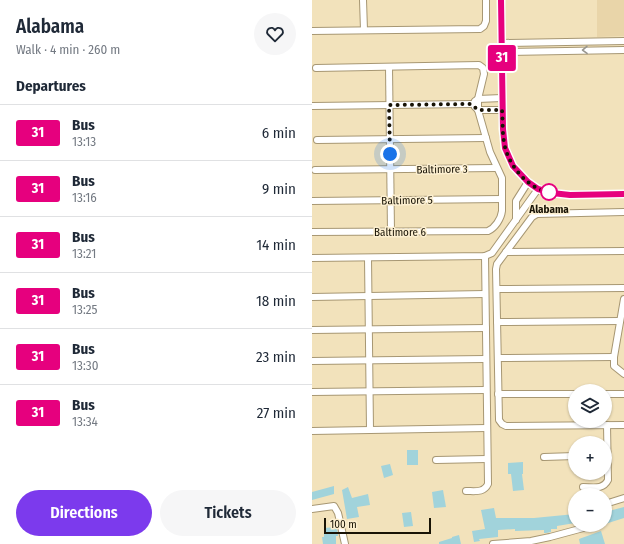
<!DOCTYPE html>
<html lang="en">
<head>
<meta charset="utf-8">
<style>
  :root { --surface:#fff; --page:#f6f6f7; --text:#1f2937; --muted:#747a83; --line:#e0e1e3; --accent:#7c3aed }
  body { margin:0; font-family:"Fira Sans Condensed",sans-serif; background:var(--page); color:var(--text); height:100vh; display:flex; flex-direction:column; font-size:15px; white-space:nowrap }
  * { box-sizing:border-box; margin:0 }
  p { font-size:13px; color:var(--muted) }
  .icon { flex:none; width:22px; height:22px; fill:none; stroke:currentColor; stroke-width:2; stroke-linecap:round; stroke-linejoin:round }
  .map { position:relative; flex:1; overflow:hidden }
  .side { display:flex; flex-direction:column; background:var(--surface); width:312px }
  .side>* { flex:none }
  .badge { padding:0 8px; border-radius:3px; font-size:14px; line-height:26px }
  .buttons { position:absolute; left:256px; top:384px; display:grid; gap:8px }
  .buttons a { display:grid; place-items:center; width:44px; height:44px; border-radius:50%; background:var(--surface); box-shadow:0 1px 3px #0004; font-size:20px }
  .scale { position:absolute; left:12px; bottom:10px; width:107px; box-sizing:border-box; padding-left:4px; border:2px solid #181305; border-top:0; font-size:11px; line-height:14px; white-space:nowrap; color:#181305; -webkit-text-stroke:3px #fcefd0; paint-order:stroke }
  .you { position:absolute; width:20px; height:20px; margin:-10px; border:3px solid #fff; border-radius:50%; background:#1a73e8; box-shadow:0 0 0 6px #1a73e833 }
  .map>.badge { position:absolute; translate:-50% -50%; box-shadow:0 0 0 2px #fff }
  h2 { padding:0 16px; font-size:15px; line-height:36px }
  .round { display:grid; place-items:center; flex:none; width:42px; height:42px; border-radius:21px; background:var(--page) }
  .overview { display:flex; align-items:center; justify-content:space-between; height:68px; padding:0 16px }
  h1 { font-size:19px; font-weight:600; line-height:30px }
  .cta { display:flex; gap:8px; margin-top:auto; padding:8px 16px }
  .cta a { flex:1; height:46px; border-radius:24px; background:var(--accent); color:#fff; font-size:16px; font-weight:600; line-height:46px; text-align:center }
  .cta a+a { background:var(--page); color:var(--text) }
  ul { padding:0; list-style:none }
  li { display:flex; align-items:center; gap:12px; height:56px; padding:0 16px; border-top:1px solid var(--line) }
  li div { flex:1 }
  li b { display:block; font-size:15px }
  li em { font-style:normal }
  li .badge { min-width:44px; font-weight:700; text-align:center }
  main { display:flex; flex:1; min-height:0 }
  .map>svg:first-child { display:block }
  .built { fill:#e9d5a9 }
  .building { fill:#a1d3db }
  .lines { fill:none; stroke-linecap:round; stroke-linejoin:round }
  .minor-casing { stroke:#a79773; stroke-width:8 }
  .minor { stroke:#fff; stroke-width:6 }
  .oneway { stroke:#97958e }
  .line-casing { stroke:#fff; stroke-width:9 }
  .line { stroke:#e6007e; stroke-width:6 }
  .walk { stroke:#181305; stroke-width:4; stroke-dasharray:0 7.2 }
  .stop-dot { fill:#fff; stroke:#e6007e; stroke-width:2 }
  .labels { text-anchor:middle; stroke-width:3; stroke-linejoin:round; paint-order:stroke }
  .street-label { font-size:11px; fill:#181305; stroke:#fcefd0 }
  .stop-label { font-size:11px; font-weight:bold; fill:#181305; stroke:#fcefd0 }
</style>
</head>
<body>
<main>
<section class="side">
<div class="overview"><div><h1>Alabama</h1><p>Walk · 4 min · 260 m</p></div><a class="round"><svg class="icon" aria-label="heart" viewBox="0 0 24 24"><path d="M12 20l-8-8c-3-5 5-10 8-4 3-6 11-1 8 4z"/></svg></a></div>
<h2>Departures</h2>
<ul>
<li><span class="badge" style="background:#e6007e;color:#fff">31</span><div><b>Bus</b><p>13:13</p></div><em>6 min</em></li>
<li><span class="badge" style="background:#e6007e;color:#fff">31</span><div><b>Bus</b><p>13:16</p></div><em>9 min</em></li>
<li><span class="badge" style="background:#e6007e;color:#fff">31</span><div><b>Bus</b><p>13:21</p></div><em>14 min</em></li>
<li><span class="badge" style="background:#e6007e;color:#fff">31</span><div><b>Bus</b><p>13:25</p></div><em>18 min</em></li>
<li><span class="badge" style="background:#e6007e;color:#fff">31</span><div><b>Bus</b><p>13:30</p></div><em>23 min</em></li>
<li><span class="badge" style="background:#e6007e;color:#fff">31</span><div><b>Bus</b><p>13:34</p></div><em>27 min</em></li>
</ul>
<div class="cta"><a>Directions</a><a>Tickets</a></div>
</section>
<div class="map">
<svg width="312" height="544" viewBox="0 0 312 544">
  <rect width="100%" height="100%" fill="#f2e2bb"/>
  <!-- built -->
  <polygon class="built" points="285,0 312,0 312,36 285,37"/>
  <!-- building -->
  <g class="building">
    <rect x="95" y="450" width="11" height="15"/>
    <polygon points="211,462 211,474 210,474 212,490 201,491 199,474 196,474 196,463"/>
    <polygon points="78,464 81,475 72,478 69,466"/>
    <polygon points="22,486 22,494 0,500 0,492"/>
    <polygon points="36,487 40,498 56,494 58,505 45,507 47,517 35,519 30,490"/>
    <polygon points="131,490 134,507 122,508 120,492"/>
    <polygon points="312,507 312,518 293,524 293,512"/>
    <polygon points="182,508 184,518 222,518 263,514 263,523 245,526 245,529 239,529 239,532 234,533 232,533 232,530 203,531 203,529 186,530 186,537 167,539 168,541 162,542 160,531 173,529 169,510"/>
    <polygon points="99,512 101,526 92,527 90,513"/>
    <polygon points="25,527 26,536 24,536 24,544 11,544 10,537 12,537 12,528"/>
    <polygon points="289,531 293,544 268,544 267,539"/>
    <polygon points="147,535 149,544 127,544 127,542 140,538 140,537"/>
  </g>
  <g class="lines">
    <defs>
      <g id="minor">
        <polyline points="51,0 52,30"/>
        <polyline points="189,0 191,129 193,148 201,166 216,182 226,189 240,193 258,195 312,194"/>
        <polyline points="0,31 168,29 172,26 174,21 174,0"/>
        <polyline points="190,43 312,41"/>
        <polyline points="190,52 312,50"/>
        <polyline points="77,67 79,232"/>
        <polyline points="163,101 166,99 190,98"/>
        <polyline points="1,106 159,104"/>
        <polyline points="163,107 166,110 191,110"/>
        <polyline points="5,140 174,138"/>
        <polyline points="3,170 184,168"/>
        <polyline points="0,201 190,199"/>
        <polyline points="312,212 225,214 220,217 185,264 184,269 187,420 190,424 194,426 312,425"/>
        <polyline points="204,220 204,201 216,182"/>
        <path d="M 0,232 L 176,231 C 183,228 189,219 190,211 L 190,178 L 178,152 L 166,110 L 166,99 L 172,74 L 171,68 L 167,65 L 4,68"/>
        <polyline points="194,252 312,251"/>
        <polyline points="0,258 173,256 180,253 226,189"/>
        <polyline points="56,258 58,430"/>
        <polyline points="185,289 312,288"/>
        <polyline points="0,297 173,294"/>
        <polyline points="312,299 302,357 302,366 312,374"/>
        <polyline points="185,322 308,321"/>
        <polyline points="0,330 174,328"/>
        <polyline points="186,358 302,357"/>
        <polyline points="0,361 174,359"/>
        <polyline points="0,392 174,390"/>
        <polyline points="186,394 263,394"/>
        <polyline points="293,394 312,394"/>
        <polyline points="0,431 175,428"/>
        <polyline points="232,457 263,456"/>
        <polyline points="124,460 175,459"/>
        <path d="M 271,487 C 281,487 291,490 296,480 L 295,425"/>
        <path d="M 154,491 C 163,491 172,493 176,484 L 173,256"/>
        <polyline points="293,504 312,498"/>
        <polyline points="0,509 22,506 26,513 33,544"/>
        <polyline points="181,544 219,541 238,537 275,527 278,525"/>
      </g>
    </defs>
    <!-- minor casing -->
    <use href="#minor" class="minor-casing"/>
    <!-- minor -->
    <use href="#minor" class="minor"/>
  </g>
  <!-- one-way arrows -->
  <defs><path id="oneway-chevron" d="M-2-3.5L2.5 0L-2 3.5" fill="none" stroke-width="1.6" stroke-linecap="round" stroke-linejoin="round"/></defs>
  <use class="oneway" href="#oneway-chevron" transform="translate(273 50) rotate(179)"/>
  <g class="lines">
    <defs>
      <polyline id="line" points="189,0 191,129 193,148 201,166 216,182 226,189 240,193 258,195 312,194"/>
    </defs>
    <!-- line casing -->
    <use href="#line" class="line-casing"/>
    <!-- line -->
    <use href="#line" class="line"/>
    <!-- walk -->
    <path class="walk" d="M 78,154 L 77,105 L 159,104 L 166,110 L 190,110 C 191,122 190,135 193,147 C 197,164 211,181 225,188 C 230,191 235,192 240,193 L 237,192"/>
  </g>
  <!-- markers -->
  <circle class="stop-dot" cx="237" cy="192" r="8"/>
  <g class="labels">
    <!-- street labels -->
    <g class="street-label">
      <text transform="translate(130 169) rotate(-1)" y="4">Baltimore 3</text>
      <text transform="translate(95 200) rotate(-1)" y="4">Baltimore 5</text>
      <text x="88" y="236">Baltimore 6</text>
    </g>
    <!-- stop labels -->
    <g class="stop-label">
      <text x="237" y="213">Alabama</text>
    </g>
  </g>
</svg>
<div class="buttons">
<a><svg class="icon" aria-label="layers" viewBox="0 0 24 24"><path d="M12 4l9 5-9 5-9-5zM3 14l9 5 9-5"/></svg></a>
<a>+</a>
<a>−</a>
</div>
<div class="scale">100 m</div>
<div class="you" style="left:78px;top:154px"></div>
<b class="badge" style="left:190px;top:58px;background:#e6007e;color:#fff">31</b>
</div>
</main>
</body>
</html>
